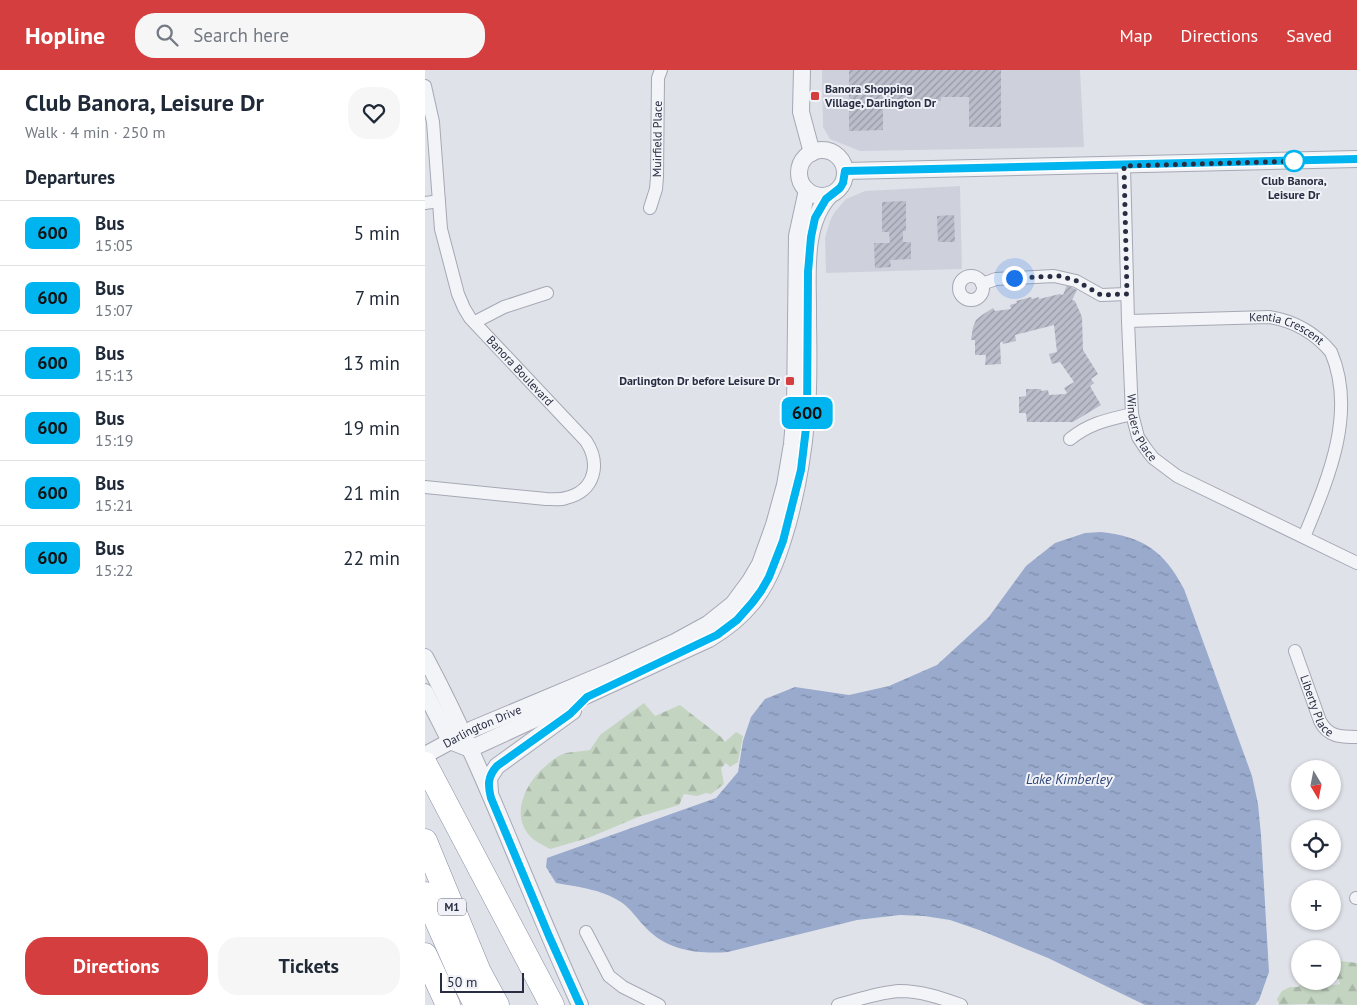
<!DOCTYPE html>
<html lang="en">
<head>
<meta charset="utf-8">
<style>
  :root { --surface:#fff; --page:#f6f6f7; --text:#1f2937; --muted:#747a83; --line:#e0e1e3; --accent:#d53e3e }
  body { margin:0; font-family:"PT Sans",sans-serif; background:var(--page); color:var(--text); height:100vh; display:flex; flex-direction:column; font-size:19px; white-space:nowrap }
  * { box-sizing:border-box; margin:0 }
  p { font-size:16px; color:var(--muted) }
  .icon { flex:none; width:28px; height:28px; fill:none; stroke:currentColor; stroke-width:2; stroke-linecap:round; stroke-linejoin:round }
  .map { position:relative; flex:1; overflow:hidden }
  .details { display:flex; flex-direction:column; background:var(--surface); width:425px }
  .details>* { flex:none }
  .badge { padding:0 10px; border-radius:8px; font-size:18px; line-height:32px }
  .needle { width:32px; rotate:170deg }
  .tools { position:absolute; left:866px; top:690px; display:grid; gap:10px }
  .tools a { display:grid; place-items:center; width:50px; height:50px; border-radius:50%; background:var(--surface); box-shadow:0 1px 4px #0004; font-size:25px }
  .scale { position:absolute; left:15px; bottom:12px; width:84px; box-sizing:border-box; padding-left:5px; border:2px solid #282d42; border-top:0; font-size:14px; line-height:18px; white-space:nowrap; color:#282d42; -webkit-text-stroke:4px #f0f2f7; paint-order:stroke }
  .you { position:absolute; width:25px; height:25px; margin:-12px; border:4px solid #fff; border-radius:50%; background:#1a73e8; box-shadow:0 0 0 8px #1a73e833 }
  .map>.badge { position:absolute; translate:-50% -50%; box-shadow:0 0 0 2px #fff }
  h2 { padding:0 25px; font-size:19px; line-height:45px }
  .round { display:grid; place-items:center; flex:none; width:52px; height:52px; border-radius:20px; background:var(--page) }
  .head { display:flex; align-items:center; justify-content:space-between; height:85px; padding:0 25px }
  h1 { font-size:24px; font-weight:700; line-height:38px }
  .button { display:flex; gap:10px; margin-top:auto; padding:10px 25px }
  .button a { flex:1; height:58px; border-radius:20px; background:var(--accent); color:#fff; font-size:20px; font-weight:700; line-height:58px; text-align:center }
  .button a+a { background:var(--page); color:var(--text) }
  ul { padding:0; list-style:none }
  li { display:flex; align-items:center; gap:15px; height:65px; padding:0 25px; border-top:1px solid var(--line) }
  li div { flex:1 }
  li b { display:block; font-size:19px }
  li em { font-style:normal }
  li .badge { min-width:55px; font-weight:700; text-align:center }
  header { display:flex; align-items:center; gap:30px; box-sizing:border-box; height:70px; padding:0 25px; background:var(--accent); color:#fff }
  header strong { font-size:24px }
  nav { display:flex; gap:28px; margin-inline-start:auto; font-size:18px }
  .search { width:350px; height:45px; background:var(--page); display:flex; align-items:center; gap:12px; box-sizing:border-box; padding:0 18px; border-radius:20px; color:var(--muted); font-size:19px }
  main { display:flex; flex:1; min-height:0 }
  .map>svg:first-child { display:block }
  .built { fill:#ced1dc }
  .forest { fill:url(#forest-firs) }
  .water { fill:url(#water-ripples) }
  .building { fill:url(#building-hatch) }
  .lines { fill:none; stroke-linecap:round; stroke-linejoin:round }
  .minor-casing { stroke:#a5a8b4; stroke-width:14 }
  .tertiary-casing { stroke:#a5a8b4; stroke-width:18 }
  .motorway-casing { stroke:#868da1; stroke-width:25 }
  .minor { stroke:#f3f4f8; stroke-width:12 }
  .tertiary { stroke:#f3f4f8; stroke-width:16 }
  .motorway { stroke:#fff; stroke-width:24 }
  .line-casing { stroke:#fff; stroke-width:11 }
  .line { stroke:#00b5ef; stroke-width:8 }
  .walk { stroke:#282d42; stroke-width:5; stroke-dasharray:0 9 }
  .poi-dot { fill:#d53e3e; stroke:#f0f2f7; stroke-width:2 }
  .stop-dot { fill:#fff; stroke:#00b5ef; stroke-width:2.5 }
  .labels { text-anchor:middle; stroke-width:4; stroke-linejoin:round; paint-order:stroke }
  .shield { fill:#f0f2f7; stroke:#646878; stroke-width:1 }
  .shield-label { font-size:11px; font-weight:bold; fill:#282d42 }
  .poi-label { font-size:12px; font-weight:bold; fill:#282d42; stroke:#f0f2f7; text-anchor:start }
  .street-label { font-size:12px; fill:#282d42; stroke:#f0f2f7 }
  .stop-label { font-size:12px; font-weight:bold; fill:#282d42; stroke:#f0f2f7 }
  .water-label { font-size:14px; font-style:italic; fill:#2f4578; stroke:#f0f2f7 }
</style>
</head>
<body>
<header>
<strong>Hopline</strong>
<div class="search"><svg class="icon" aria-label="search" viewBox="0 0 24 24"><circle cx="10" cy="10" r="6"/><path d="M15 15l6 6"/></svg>Search here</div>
<nav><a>Map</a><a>Directions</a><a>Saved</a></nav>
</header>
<main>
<section class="details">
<div class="head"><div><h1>Club Banora, Leisure Dr</h1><p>Walk · 4 min · 250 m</p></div><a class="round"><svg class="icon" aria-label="heart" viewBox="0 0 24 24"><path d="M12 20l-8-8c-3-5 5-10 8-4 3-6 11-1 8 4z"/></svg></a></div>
<h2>Departures</h2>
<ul>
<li><span class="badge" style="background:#00b5ef;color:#111">600</span><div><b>Bus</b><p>15:05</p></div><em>5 min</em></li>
<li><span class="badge" style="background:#00b5ef;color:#111">600</span><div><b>Bus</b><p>15:07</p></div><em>7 min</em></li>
<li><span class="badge" style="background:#00b5ef;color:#111">600</span><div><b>Bus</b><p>15:13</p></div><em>13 min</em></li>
<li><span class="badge" style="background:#00b5ef;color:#111">600</span><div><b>Bus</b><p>15:19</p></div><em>19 min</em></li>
<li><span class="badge" style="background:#00b5ef;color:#111">600</span><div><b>Bus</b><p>15:21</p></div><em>21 min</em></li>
<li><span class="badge" style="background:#00b5ef;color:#111">600</span><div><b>Bus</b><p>15:22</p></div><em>22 min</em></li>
</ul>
<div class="button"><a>Directions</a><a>Tickets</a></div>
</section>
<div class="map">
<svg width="932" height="935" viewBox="0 0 932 935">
  <defs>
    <pattern id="forest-firs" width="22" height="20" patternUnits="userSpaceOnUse" patternTransform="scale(1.25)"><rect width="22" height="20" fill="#c3d4c1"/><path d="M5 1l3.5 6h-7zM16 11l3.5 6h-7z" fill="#a8b6a7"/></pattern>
    <pattern id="water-ripples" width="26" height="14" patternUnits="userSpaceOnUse" patternTransform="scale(1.25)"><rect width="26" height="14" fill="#9ac"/><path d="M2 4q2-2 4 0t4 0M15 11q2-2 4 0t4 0" fill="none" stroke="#7d8ba7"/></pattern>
    <pattern id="building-hatch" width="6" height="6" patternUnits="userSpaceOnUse" patternTransform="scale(1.25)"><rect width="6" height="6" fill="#babdca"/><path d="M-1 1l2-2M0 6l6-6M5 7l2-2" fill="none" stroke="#979aa6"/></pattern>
  </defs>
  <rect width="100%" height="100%" fill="#e0e2ea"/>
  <!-- built -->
  <g class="built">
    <polygon points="397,0 655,0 659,77 435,81 405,69 398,57"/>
    <polygon points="535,116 537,199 401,203 400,168 405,151 409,143 421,129 440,121"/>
  </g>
  <!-- forest -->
  <g class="forest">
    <path d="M 219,633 L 230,646 L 255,635 L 296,667 L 300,672 L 311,662 L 318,666 L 313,692 L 305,697 L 301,693 L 296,698 L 299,714 L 286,724 L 281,723 L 272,726 L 259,724 L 254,735 L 213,747 L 163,768 L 125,779 C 120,776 113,773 108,769 C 85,749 98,718 116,700 C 122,695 130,687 138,684 C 146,681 157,682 165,680 L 175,665 Z"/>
    <polygon points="915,891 932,893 932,935 877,934 854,935 852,929 857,921 865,917 873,917 877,913 890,913 904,916 915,914 914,910 908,906 908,894"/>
  </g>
  <!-- water -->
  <path class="water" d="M 676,462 C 719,467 739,481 759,519 L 827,706 L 833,734 L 836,765 L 844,902 L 834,930 L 830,935 L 720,935 L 623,888 L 557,861 L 525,850 L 499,846 L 475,845 L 432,850 L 303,882 C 273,884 243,881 221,858 C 214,851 208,842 200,835 C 181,820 154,817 131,813 L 121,797 L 122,788 L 291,728 L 313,702 L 318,671 L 326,647 L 340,629 L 370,617 L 424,625 L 464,616 L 512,595 L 563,548 L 601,496 L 630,473 L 660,463 Z"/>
  <!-- building -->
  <g class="building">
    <polygon points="424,0 576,0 576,57 544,57 544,27 516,27 516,31 479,31 479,29 458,29 458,60 424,61"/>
    <polygon points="481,131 481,161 478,161 478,172 486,172 486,189 465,190 466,197 450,198 449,173 465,173 464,162 457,162 457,132"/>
    <polygon points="529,145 530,172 513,172 512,146"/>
    <polygon points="642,215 652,220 647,230 650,231 657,247 658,280 673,304 666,309 669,313 665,316 676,335 648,352 602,352 601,343 594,343 594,327 601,326 601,319 616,319 616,321 623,320 624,325 640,324 642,323 639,318 649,312 635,292 627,294 624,284 632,282 629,255 590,265 591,271 578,274 577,271 575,273 576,294 560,295 561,285 550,285 550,270 546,270 548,257 551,250 557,245 568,238 570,241 586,239 585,235 592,233 591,231 606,227 607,229 614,227 614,229 635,224 638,225"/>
  </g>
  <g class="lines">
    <defs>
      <g id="minor">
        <path id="s1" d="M 0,16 L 8,52 L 16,159 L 33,224 L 39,238 L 45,248 L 161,371 C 176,394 170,421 141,428 C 135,430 128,429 121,429 L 0,417"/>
        <path id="s2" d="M 699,96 L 703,251 L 707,344 L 713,367 L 721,379 L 728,388 L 752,406 L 932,493"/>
        <polyline points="0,133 14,131"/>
        <path id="s3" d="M 225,138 L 231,119 L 232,107 L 233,8 L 236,0"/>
        <circle cx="546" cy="218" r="12"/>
        <polyline points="557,214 571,209 629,206 651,211 676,225 702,224"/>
        <path id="s4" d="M 703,251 L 844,247 C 869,251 890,263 906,282 C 932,343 903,409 879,467"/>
        <polyline points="50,252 79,237 122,223"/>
        <path d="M 645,369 C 665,353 682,350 707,344"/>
        <path id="s5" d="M 870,581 L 895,651 C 903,667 916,667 932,667"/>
        <polyline points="931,828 932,828"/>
        <polyline points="161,862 184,906 198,917 234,935"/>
        <path d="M 413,935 C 433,930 454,922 475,921 C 496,921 516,928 536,935"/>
      </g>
      <g id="tertiary">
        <polyline points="377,0 376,42 387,83"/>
        <circle cx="397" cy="103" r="23"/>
        <polyline points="420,101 932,89"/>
        <path d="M 0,587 C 60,699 102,820 155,935"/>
        <polyline points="0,622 25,671"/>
        <path d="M 25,671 L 45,679 L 284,569 C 301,559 316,547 328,532 C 346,509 355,481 363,453 C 372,420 378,386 381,352 C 385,314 383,276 383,238 C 383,202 378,154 405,125"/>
        <path id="s6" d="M 0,685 L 48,659 L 184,602 L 250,572 L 283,554 L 308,534 L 325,511 L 335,494 L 349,455 L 360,415 L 367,374 L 370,339 L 372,166 L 382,120"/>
        <polyline points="65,722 64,708 72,696 148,641"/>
      </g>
      <g id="motorway">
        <polyline points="0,694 127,935"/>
        <polyline points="0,771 54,902 72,935"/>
        <polyline points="0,824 35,903 51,935"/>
        <polyline points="0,885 23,935"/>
      </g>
    </defs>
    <!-- minor casing -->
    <use href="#minor" class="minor-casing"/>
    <!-- tertiary casing -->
    <use href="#tertiary" class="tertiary-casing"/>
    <!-- motorway casing -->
    <use href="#motorway" class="motorway-casing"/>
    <!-- minor -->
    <use href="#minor" class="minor"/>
    <!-- tertiary -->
    <use href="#tertiary" class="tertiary"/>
    <!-- motorway -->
    <use href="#motorway" class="motorway"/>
  </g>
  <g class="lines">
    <defs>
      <path id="line" d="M 155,935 L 124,866 L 66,728 C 63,716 62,707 72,696 L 145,644 L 162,627 L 292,565 L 312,550 L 327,533 L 336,521 L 344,507 L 358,471 L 376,400 L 382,350 L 383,202 L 386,167 L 390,148 L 401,129 L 415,118 L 418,113 L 420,101 L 932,89"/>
    </defs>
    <!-- line casing -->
    <use href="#line" class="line-casing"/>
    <!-- line -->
    <use href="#line" class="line"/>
    <!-- walk -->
    <polyline class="walk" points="589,208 635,206 652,211 676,225 702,224 699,96 873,91 869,91"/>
  </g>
  <!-- markers -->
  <g class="poi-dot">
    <rect x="385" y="21" width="10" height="10" rx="2.5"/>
    <rect x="360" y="306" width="10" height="10" rx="2.5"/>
  </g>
  <circle class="stop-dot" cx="869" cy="91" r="10"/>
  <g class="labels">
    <!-- shield labels -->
    <rect class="shield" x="13" y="828.5" width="28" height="17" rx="4"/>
    <g class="shield-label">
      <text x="27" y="841">M1</text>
    </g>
    <!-- poi labels -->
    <g class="poi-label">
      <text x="400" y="23">Banora Shopping<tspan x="400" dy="14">Village, Darlington Dr</tspan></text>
      <text x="355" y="315" text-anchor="end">Darlington Dr before Leisure Dr</text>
    </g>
    <!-- street labels -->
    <g class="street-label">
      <text dy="4" stroke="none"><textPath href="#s3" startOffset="70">Muirfield Place</textPath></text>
      <text dy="4" stroke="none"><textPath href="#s4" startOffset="161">Kentia Crescent</textPath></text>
      <text dy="4" stroke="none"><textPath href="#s1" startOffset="311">Banora Boulevard</textPath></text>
      <text dy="4" stroke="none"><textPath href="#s2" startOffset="264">Winders Place</textPath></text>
      <text dy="4" stroke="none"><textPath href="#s5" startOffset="59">Liberty Place</textPath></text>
      <text dy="4" stroke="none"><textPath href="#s6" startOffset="64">Darlington Drive</textPath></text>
    </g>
    <!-- stop labels -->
    <g class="stop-label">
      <text x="869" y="115">Club Banora,<tspan x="869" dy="14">Leisure Dr</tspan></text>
    </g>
    <!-- water labels -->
    <g class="water-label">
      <text x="644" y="714">Lake Kimberley</text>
    </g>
  </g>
</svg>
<div class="tools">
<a><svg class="needle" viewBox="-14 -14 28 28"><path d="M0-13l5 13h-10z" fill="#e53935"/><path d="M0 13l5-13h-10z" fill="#747a83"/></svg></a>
<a><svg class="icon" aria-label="locate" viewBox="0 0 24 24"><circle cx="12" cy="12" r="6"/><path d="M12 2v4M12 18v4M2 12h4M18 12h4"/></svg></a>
<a>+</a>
<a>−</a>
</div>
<div class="scale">50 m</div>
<div class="you" style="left:589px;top:208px"></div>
<b class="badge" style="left:382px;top:343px;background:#00b5ef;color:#111">600</b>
</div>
</main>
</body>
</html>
